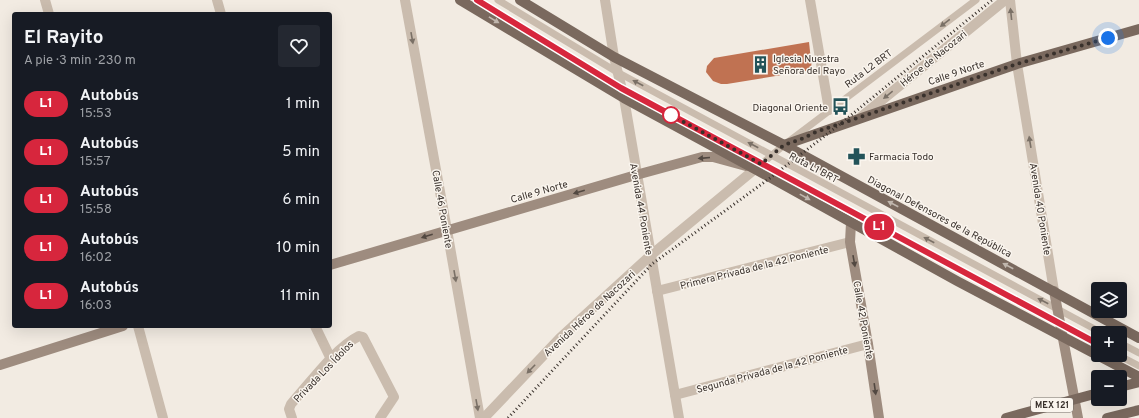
<!DOCTYPE html>
<html lang="es">
<head>
<meta charset="utf-8">
<style>
  :root { --surface:#171b24; --page:#242831; --text:#f1f3f6; --muted:#9ea1a6 }
  body { margin:0; font-family:Overpass,sans-serif; background:var(--page); color:var(--text); height:100vh; display:flex; flex-direction:column; font-size:15px; white-space:nowrap }
  * { box-sizing:border-box; margin:0 }
  p { font-size:13px; color:var(--muted) }
  .icon { flex:none; width:22px; height:22px; fill:none; stroke:currentColor; stroke-width:2; stroke-linecap:round; stroke-linejoin:round }
  .map { position:relative; flex:1; overflow:hidden }
  .drawer { position:absolute; left:12px; top:12px; width:320px; height:316px; display:flex; flex-direction:column; background:var(--surface); border-radius:4px; box-shadow:0 4px 16px #0002 }
  .drawer>* { flex:none }
  .badge { padding:0 8px; border-radius:13px; font-size:14px; line-height:26px }
  .controls { position:absolute; left:1091px; top:282px; display:grid; gap:8px }
  .controls a { display:grid; place-items:center; width:36px; height:36px; border-radius:4px; background:var(--surface); box-shadow:0 4px 16px #0002; font-size:20px }
  .you { position:absolute; width:20px; height:20px; margin:-10px; border:3px solid #fff; border-radius:50%; background:#1a73e8; box-shadow:0 0 0 6px #1a73e833 }
  .map>.badge { position:absolute; translate:-50% -50%; box-shadow:0 0 0 2px #fff }
  .round { display:grid; place-items:center; flex:none; width:42px; height:42px; border-radius:4px; background:var(--page) }
  .headline { display:flex; align-items:center; justify-content:space-between; height:68px; padding:0 12px }
  h1 { font-size:19px; font-weight:700; line-height:30px }
  ul { padding:0; list-style:none }
  li { display:flex; align-items:center; gap:12px; height:48px; padding:0 12px }
  li div { flex:1 }
  li b { display:block; font-size:15px }
  li em { font-style:normal }
  li .badge { min-width:44px; font-weight:700; text-align:center }
  .map>svg:first-child { display:block }
  .building { fill:#c07252 }
  .lines { fill:none; stroke-linecap:round; stroke-linejoin:round }
  .service { stroke:#cabcae; stroke-width:7 }
  .minor { stroke:#cabcae; stroke-width:10 }
  .tertiary { stroke:#cabcae; stroke-width:10 }
  .secondary { stroke:#9e8c7f; stroke-width:10 }
  .primary { stroke:#7a695e; stroke-width:10 }
  .rail { stroke:#39312c; stroke-width:3; stroke-dasharray:1 3; stroke-linecap:butt }
  .oneway { fill:#7a7066 }
  .oneway2 { fill:#c0b6ad }
  .oneway3 { fill:#524841 }
  .line-casing { stroke:#fff; stroke-width:9 }
  .line { stroke:#d7263d; stroke-width:6 }
  .walk { stroke:#39312c; stroke-width:4; stroke-dasharray:0 7.2 }
  .stop-dot { fill:#fff; stroke:#d7263d; stroke-width:2 }
  .labels { text-anchor:middle; stroke-width:3; stroke-linejoin:round; paint-order:stroke }
  .shield { fill:#faf5ee; stroke:#736c66; stroke-width:1 }
  .shield-label { font-size:9px; font-weight:bold; fill:#39312c }
  .poi-label { font-size:10px; fill:#39312c; stroke:#faf5ee; text-anchor:start }
  .street-label { font-size:10px; fill:#39312c; stroke:#faf5ee }
</style>
</head>
<body>
<div class="map">
<svg width="1139" height="418" viewBox="0 0 1139 418">
  <rect width="100%" height="100%" fill="#f2ebe2"/>
  <!-- building -->
  <polygon class="building" points="809,42 812,70 727,84 721,84 713,81 706,72 707,66 714,58"/>
  <g class="lines">
    <!-- service -->
    <g class="service">
      <polyline points="477,0 621,88 1098,344"/>
      <polyline points="498,0 617,72 1102,333"/>
      <polyline points="759,166 784,145 976,0"/>
      <polyline points="1120,343 1139,353"/>
      <polyline points="1118,355 1139,366"/>
    </g>
    <!-- minor -->
    <g class="minor">
      <polyline points="45,0 49,14"/>
      <polyline points="217,0 221,14"/>
      <polyline points="405,0 447,230 480,418"/>
      <polyline points="605,0 614,57 624,98 679,418"/>
      <polyline points="810,0 829,110"/>
      <polyline points="1010,0 1017,64 1054,291"/>
      <polyline points="657,291 850,242"/>
      <polyline points="138,326 163,418"/>
      <polyline points="315,326 331,359"/>
      <polyline points="675,395 868,344"/>
      <path d="M 292,418 L 289,409 L 291,404 C 310,383 335,348 359,336 L 363,337 L 394,397 L 380,418"/>
      <polyline points="484,418 560,338 651,255 755,169"/>
    </g>
    <!-- tertiary -->
    <polyline class="tertiary" points="861,117 1005,0"/>
    <!-- secondary -->
    <g class="secondary">
      <polyline points="851,223 850,242 868,344 879,418"/>
      <polyline points="330,265 636,175 702,157 713,157 746,166"/>
      <polyline points="1054,291 1078,418"/>
      <polyline points="0,365 123,326"/>
    </g>
    <!-- primary -->
    <g class="primary">
      <polyline points="460,0 624,98 755,169 957,281 1139,377"/>
      <polyline points="520,0 614,57 786,146 1139,338"/>
      <polyline points="784,145 1017,64 1139,29"/>
      <polyline points="1120,387 1139,382"/>
      <polyline points="1006,418 1098,393"/>
      <polyline points="1107,418 1139,410"/>
    </g>
    <!-- rail -->
    <polyline class="rail" points="508,418 652,264 770,178 839,125 992,0"/>
  </g>
  <!-- one-way arrows -->
  <defs><path id="oneway-solid" d="M-6-.8H1V-3.2L6.5 0L1 3.2V.8H-6Z"/></defs>
  <g class="oneway">
    <use href="#oneway-solid" transform="translate(1011 14) rotate(-96)"/>
    <use href="#oneway-solid" transform="translate(945 23) rotate(143)"/>
    <use href="#oneway-solid" transform="translate(412 38) rotate(80)"/>
    <use href="#oneway-solid" transform="translate(638 83) rotate(-152)"/>
    <use href="#oneway-solid" transform="translate(888 95) rotate(141)"/>
    <use href="#oneway-solid" transform="translate(1030 142) rotate(-99)"/>
    <use href="#oneway-solid" transform="translate(753 145) rotate(-152)"/>
    <use href="#oneway-solid" transform="translate(929 240) rotate(-152)"/>
    <use href="#oneway-solid" transform="translate(455 276) rotate(80)"/>
    <use href="#oneway-solid" transform="translate(1043 301) rotate(-152)"/>
    <use href="#oneway-solid" transform="translate(531 369) rotate(134)"/>
    <use href="#oneway-solid" transform="translate(477 405) rotate(80)"/>
  </g>
  <g class="oneway2">
    <use href="#oneway-solid" transform="translate(494 20) rotate(31)"/>
    <use href="#oneway-solid" transform="translate(805 197) rotate(29)"/>
    <use href="#oneway-solid" transform="translate(893 204) rotate(-152)"/>
    <use href="#oneway-solid" transform="translate(1008 266) rotate(-152)"/>
  </g>
  <g class="oneway3">
    <use href="#oneway-solid" transform="translate(704 158) rotate(175)"/>
    <use href="#oneway-solid" transform="translate(579 192) rotate(164)"/>
    <use href="#oneway-solid" transform="translate(427 236) rotate(163)"/>
    <use href="#oneway-solid" transform="translate(854 261) rotate(80)"/>
    <use href="#oneway-solid" transform="translate(875 389) rotate(82)"/>
  </g>
  <g class="lines">
    <defs>
      <polyline id="line" points="477,0 621,88 1098,344"/>
    </defs>
    <!-- line casing -->
    <use href="#line" class="line-casing"/>
    <!-- line -->
    <use href="#line" class="line"/>
    <!-- walk -->
    <polyline class="walk" points="671,115 761,164 784,145 804,138 816,132 1017,64 1108,38"/>
  </g>
  <!-- icons -->
  <defs>
    <symbol id="building-bare" viewBox="-9 -9 18 18"><path d="M-4-6H4V6H1V3H-1V6H-4ZM-2.5-4.3h1.7v1.8h-1.7ZM.8-4.3h1.7v1.8H.8ZM-2.5-1h1.7V.8h-1.7ZM.8-1h1.7V.8H.8Z" fill="#235359" stroke="#faf5ee" stroke-width="2.5" paint-order="stroke"/></symbol>
    <symbol id="bus-bare" viewBox="-9 -9 18 18"><path d="M-5-6H5V4H4V6H2V4H-2V6H-4V4H-5ZM-3.5-4V0h7V-4ZM-3.5 1.2v1.5H-2V1.2ZM2 1.2v1.5H3.5V1.2Z" fill="#235359" stroke="#faf5ee" stroke-width="2.5" paint-order="stroke"/></symbol>
    <symbol id="pharmacy-bare" viewBox="-9 -9 18 18"><path d="M-2-6h4v4h4v4h-4v4h-4v-4h-4v-4h4Z" fill="#235359" stroke="#faf5ee" stroke-width="2.5" paint-order="stroke"/></symbol>
  </defs>
  <g fill-rule="evenodd">
    <use href="#building-bare" x="748" y="52" width="25" height="25"/>
    <use href="#bus-bare" x="828" y="94" width="25" height="25"/>
    <use href="#pharmacy-bare" x="844" y="144" width="25" height="25"/>
  </g>
  <!-- markers -->
  <circle class="stop-dot" cx="671" cy="115" r="8"/>
  <g class="labels">
    <!-- shield labels -->
    <rect class="shield" x="1031" y="398" width="42" height="14" rx="3"/>
    <g class="shield-label">
      <text x="1052" y="408">MEX 121</text>
    </g>
    <!-- poi labels -->
    <g class="poi-label">
      <text x="773" y="62">Iglesia Nuestra<tspan x="773" dy="12">Señora del Rayo</tspan></text>
      <text x="828" y="111" text-anchor="end">Diagonal Oriente</text>
      <text x="869" y="160">Farmacia Todo</text>
    </g>
    <!-- street labels -->
    <g class="street-label">
      <text transform="translate(933 58) rotate(-39)" y="4">Héroe de Nacozari</text>
      <text transform="translate(868 68) rotate(-37)" y="4">Ruta L2 BRT</text>
      <text transform="translate(956 72) rotate(-19)" y="4">Calle 9 Norte</text>
      <text transform="translate(814 167) rotate(28)" y="4">Ruta L1 BRT</text>
      <text transform="translate(539 191) rotate(-16)" y="4">Calle 9 Norte</text>
      <text transform="translate(443 209) rotate(80)" y="4">Calle 46 Poniente</text>
      <text transform="translate(642 209) rotate(80)" y="4">Avenida 44 Poniente</text>
      <text transform="translate(1041 209) rotate(81)" y="4">Avenida 40 Poniente</text>
      <text transform="translate(940 216) rotate(28)" y="4">Diagonal Defensores de la República</text>
      <text transform="translate(754 267) rotate(-14)" y="4">Primera Privada de la 42 Poniente</text>
      <text transform="translate(589 313) rotate(-43)" y="4">Avenida Héroe de Nacozari</text>
      <text transform="translate(864 320) rotate(80)" y="4">Calle 42 Poniente</text>
      <text transform="translate(772 369) rotate(-15)" y="4">Segunda Privada de la 42 Poniente</text>
      <text transform="translate(323 371) rotate(-46)" y="4">Privada Los Ídolos</text>
    </g>
  </g>
</svg>
<div class="controls">
<a><svg class="icon" aria-label="layers" viewBox="0 0 24 24"><path d="M12 4l9 5-9 5-9-5zM3 14l9 5 9-5"/></svg></a>
<a>+</a>
<a>−</a>
</div>
<div class="you" style="left:1108px;top:38px"></div>
<b class="badge" style="left:879px;top:227px;background:#d7263d;color:#fff">L1</b>
<section class="drawer">
<div class="headline"><div><h1>El Rayito</h1><p>A pie · 3 min · 230 m</p></div><a class="round"><svg class="icon" aria-label="heart" viewBox="0 0 24 24"><path d="M12 20l-8-8c-3-5 5-10 8-4 3-6 11-1 8 4z"/></svg></a></div>
<ul>
<li><span class="badge" style="background:#d7263d;color:#fff">L1</span><div><b>Autobús</b><p>15:53</p></div><em>1 min</em></li>
<li><span class="badge" style="background:#d7263d;color:#fff">L1</span><div><b>Autobús</b><p>15:57</p></div><em>5 min</em></li>
<li><span class="badge" style="background:#d7263d;color:#fff">L1</span><div><b>Autobús</b><p>15:58</p></div><em>6 min</em></li>
<li><span class="badge" style="background:#d7263d;color:#fff">L1</span><div><b>Autobús</b><p>16:02</p></div><em>10 min</em></li>
<li><span class="badge" style="background:#d7263d;color:#fff">L1</span><div><b>Autobús</b><p>16:03</p></div><em>11 min</em></li>
</ul>
</section>
</div>
</body>
</html>
